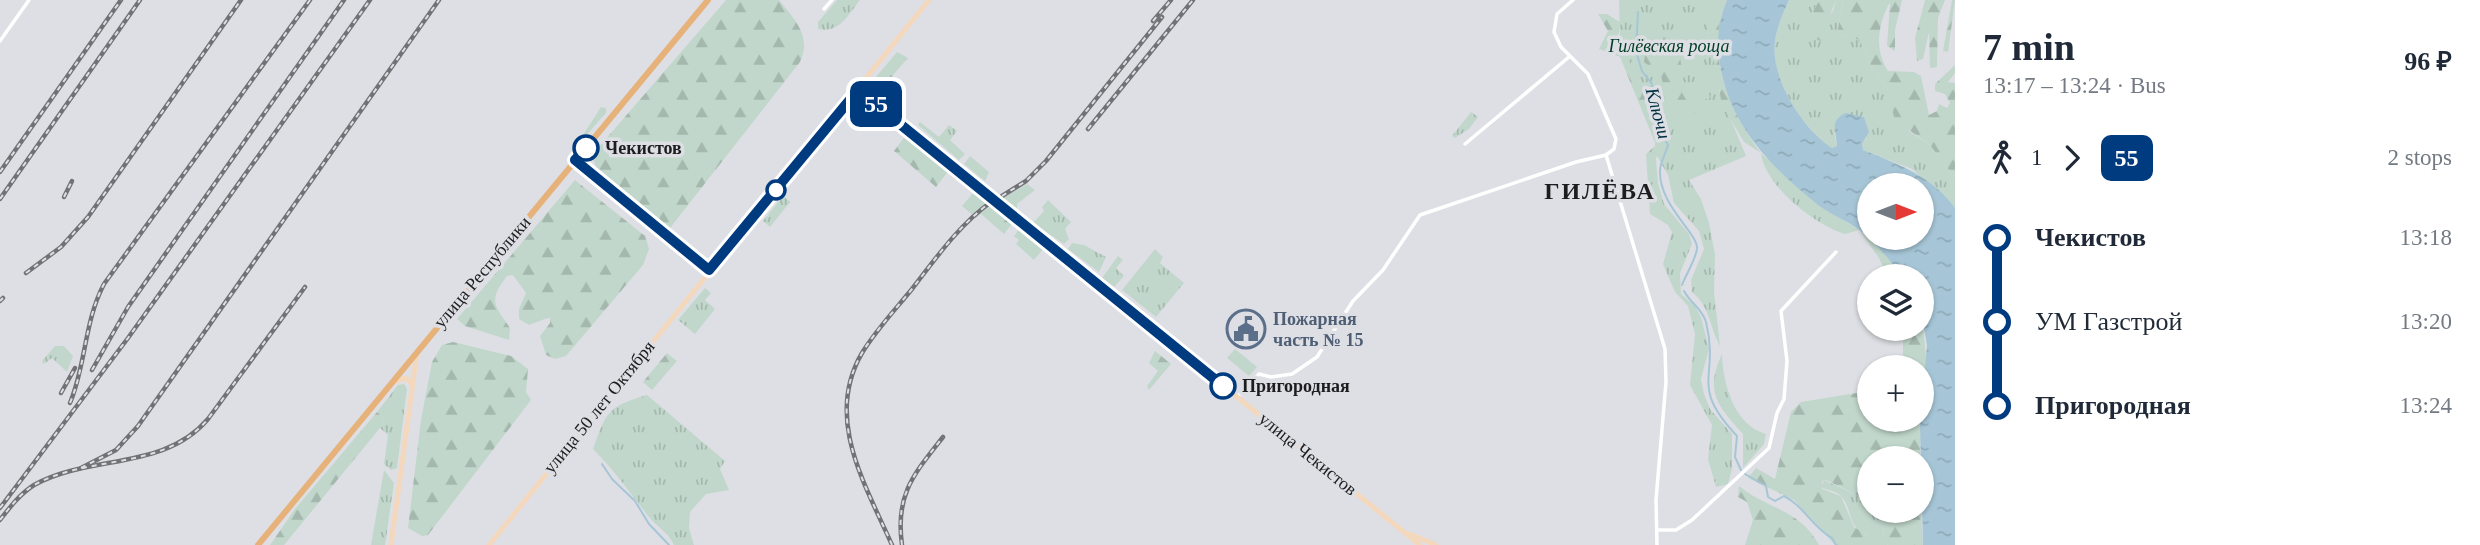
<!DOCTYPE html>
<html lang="en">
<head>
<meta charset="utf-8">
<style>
  :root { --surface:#fff; --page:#f2f2f3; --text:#1f2937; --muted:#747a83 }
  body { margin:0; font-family:Georgia,serif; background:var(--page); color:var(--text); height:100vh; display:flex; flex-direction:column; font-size:26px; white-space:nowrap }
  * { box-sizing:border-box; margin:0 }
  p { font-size:23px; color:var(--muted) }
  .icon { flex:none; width:38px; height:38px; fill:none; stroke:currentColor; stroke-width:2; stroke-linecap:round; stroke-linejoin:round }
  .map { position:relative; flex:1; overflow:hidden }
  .sheet { display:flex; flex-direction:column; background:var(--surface); width:525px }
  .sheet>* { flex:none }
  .badge { padding:0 14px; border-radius:10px; font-size:24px; line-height:46px }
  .needle { width:46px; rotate:90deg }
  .buttons { position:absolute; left:1857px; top:173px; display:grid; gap:14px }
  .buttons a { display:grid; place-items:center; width:77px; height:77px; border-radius:50%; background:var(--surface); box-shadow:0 2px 5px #0004; font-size:35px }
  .map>.badge { position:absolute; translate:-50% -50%; box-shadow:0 0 0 4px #fff }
  .legs { display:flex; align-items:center; gap:10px; height:77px; padding:0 28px; font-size:23px }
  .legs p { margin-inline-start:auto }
  .summary { display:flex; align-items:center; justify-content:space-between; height:119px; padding:0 28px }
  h1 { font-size:38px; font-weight:700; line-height:52px }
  ul { padding:0 28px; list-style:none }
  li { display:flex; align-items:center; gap:24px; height:84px; font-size:26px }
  li i { display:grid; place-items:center; width:10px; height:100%; margin:0 9px; background:currentColor }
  li i::after { content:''; width:18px; height:18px; margin:-9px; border:5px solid; border-radius:50%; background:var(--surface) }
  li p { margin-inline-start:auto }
  li:first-child i { background:linear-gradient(#0000 50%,currentColor 0) }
  li:last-child i { background:linear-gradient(currentColor 50%,#0000 0) }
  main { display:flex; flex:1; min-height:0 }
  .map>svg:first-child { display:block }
  .grass { fill:url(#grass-tufts) }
  .forest { fill:url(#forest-firs) }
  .pitch { fill:#c1d7cb }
  .water { fill:url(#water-ripples); fill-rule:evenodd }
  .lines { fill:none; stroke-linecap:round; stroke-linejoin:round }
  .stream { stroke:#a6c6d7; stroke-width:2 }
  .minor { stroke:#fff; stroke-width:3.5 }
  .secondary { stroke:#f3d8bd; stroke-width:5 }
  .primary { stroke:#e6b27a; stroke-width:6 }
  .rail-casing { stroke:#717275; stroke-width:4.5 }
  .rail { stroke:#dedfe4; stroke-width:2; stroke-dasharray:5; stroke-linecap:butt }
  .line-1-casing { stroke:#fff; stroke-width:16 }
  .line-1 { stroke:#003b80; stroke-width:10 }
  .stop-1-dot { fill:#fff; stroke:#003b80; stroke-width:3.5 }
  .labels { text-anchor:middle; stroke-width:7; stroke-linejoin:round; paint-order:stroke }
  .park-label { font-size:18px; font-style:italic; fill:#003d26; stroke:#dedfe4 }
  .stop-label { font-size:18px; font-weight:bold; fill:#1d1d1f; stroke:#dedfe4; text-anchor:start }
  .street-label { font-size:18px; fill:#1d1d1f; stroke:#dedfe4 }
  .service-label { font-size:18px; font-weight:bold; fill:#4e5e75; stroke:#dedfe4; text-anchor:start }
  .water-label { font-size:19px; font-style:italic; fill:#002f42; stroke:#dedfe4 }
  .district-label { font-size:24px; font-weight:bold; letter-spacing:2px; fill:#1d1d1f; stroke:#dedfe4 }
</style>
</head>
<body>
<main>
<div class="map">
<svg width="1955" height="545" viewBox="0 0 1955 545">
  <defs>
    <pattern id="grass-tufts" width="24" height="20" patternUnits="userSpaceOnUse" patternTransform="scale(1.75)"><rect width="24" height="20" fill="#c1d7cb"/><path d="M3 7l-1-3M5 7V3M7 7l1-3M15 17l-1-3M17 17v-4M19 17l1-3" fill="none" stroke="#a5b8ae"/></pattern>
    <pattern id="forest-firs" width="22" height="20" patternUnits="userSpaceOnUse" patternTransform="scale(1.75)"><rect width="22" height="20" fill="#c1d7cb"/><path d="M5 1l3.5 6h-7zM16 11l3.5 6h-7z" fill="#a5b8ae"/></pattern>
    <pattern id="water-ripples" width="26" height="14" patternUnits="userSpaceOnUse" patternTransform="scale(1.75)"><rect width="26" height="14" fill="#a6c6d7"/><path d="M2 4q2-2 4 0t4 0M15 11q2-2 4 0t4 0" fill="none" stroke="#8eaab8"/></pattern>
  </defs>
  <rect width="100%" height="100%" fill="#dedfe4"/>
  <!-- grass -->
  <g class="grass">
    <path d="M 837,0 L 860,0 C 848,15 839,34 818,29 L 818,22 Z"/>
    <path d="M 1619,0 L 1720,0 L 1719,91 L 1746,156 L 1689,180 L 1701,199 L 1709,223 L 1715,255 L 1714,292 L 1720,346 C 1709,326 1711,308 1692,292 L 1691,280 L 1704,249 L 1699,231 L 1674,203 L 1668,175 L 1657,156 L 1656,159 L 1658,183 L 1664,204 L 1689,234 L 1692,244 L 1680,273 L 1681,294 L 1695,306 L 1701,317 L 1709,349 L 1701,379 L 1704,394 L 1710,409 L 1732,434 L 1732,469 L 1728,484 L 1716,487 L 1708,459 L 1712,425 L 1690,385 L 1695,334 L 1688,306 L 1675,292 L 1663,264 L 1672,232 L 1668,225 L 1650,214 L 1646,154 L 1655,146 L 1656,138 L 1620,45 Z"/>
    <path d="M 1789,0 L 1819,0 L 1812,14 L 1821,22 L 1833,11 L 1836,0 L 1843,0 L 1838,29 L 1841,35 L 1857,39 L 1865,49 L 1870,64 L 1888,89 L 1888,101 L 1910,132 L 1930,145 L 1955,178 L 1955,208 L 1912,169 L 1863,150 L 1862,144 L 1867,137 L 1834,132 L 1837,146 L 1832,148 C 1802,127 1770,79 1775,41 C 1777,27 1783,13 1789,0 Z"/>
    <polygon points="897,52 908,58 893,75 894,97 890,102 877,92 875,78"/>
    <polygon points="1471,112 1478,117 1469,129 1455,138 1452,136"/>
    <polygon points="920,122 939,137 949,125 957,131 950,140 965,154 959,160 918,125"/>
    <path d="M 1761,153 L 1813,201 L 1859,230 L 1845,234 C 1815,225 1764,185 1761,153 Z"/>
    <polygon points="970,156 989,172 985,181 964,164"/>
    <polygon points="1027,184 1035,190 1017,204 1017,208 1003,198"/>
    <polygon points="973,193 984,197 1014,221 1004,234 981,214 976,218 962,206"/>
    <polygon points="783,196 790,202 770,227 763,221"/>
    <polygon points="1048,200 1071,222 1065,229 1069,239 1064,244 1033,223 1044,211 1042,207"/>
    <polygon points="1020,228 1044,248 1034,260 1016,244 1019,240 1014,236"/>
    <polygon points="1072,243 1084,245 1106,257 1099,272 1068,249"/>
    <polygon points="1155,249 1163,257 1160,263 1184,283 1156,317 1122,290"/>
    <polygon points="1118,256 1123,260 1116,268 1124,276 1114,287 1102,278"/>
    <polygon points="705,288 711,293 705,300 715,309 695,334 678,320"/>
    <polygon points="55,346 64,346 73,356 67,372 52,358 44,364 42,361"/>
    <path d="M 1722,354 C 1723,384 1734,425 1766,434 L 1764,444 L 1743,468 L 1743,434 C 1718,406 1704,392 1722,354 Z"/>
    <polygon points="404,384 407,389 397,468 391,470 384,464 388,435 380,428 384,418 377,412 398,385"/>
    <path d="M 647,395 L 725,461 L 720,469 L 729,490 L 706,494 L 690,512 L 689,528 L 694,545 L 674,545 C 668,532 657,527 649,517 C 630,493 614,470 593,449 C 606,412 608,406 647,395 Z"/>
    <polygon points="384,470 394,483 385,545 371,545"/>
    <path d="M 1824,480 L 1861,497 L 1869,497 L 1869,511 L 1882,511 L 1884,539 L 1888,545 L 1870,545 L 1867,534 C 1845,528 1854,503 1837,493 C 1832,490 1825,490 1821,487 Z"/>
  </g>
  <!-- forest -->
  <g class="forest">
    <path d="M 726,0 L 779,0 C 795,20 812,36 800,62 L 670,228 L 663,228 L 597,170 L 592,155 Z"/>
    <path d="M 1715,0 L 1727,0 C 1704,53 1729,110 1761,153 L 1744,142 L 1722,105 L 1714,61 L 1707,52 L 1708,16 Z"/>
    <polygon points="1819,0 1836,0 1827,22 1821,23 1829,38 1825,44 1810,35 1812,14"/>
    <path d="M 1843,0 L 1902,0 L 1895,30 L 1895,51 L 1887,46 L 1890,2 C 1878,24 1874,49 1888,71 L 1914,72 L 1921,76 L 1929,115 L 1937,111 L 1939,104 L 1947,108 L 1950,103 L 1945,94 L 1935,91 L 1935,84 L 1955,65 L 1955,73 L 1948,82 L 1955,83 L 1955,178 L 1930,145 L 1899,123 L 1888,101 L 1888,89 L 1870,64 L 1865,49 L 1857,39 L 1841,35 L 1838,29 Z"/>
    <polygon points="1925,0 1945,0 1938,18 1937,67 1930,68 1929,32 1923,59 1917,61 1915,38"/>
    <polygon points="1952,0 1955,0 1948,52 1943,51"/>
    <path d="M 1598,14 L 1607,14 L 1621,23 L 1616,44 C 1635,61 1659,120 1656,145 L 1620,57 L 1599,49 L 1608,31 Z"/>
    <polygon points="1660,33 1677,36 1681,64 1691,74 1683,78 1682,93 1699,120 1698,124 1673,112 1667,104 1661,75 1644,62 1647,41"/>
    <polygon points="601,107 606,108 606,113 574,149"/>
    <polygon points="906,135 950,169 936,187 894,151"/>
    <path d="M 575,180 L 645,236 L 649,249 L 643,265 L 566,356 L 555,359 L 546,355 L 540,336 L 550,323 L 550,317 L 529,325 L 519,319 L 519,309 L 526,293 L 513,275 L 507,276 C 488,301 494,305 510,328 L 509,340 L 465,326 L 457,319 Z"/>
    <polygon points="995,210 1010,220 1005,228 991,218"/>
    <polygon points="1859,230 1881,250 1902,276 1887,276 1879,258"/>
    <polygon points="1922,318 1927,366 1922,415 1922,368 1903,367 1903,329 1922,329"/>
    <polygon points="453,342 511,356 528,369 526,392 531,400 428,535 422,536 408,528 421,420 432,362 442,345"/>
    <polygon points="1155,351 1171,364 1149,390 1147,386 1158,371 1149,363"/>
    <polygon points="667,353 677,361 652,390 643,382"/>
    <polygon points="1869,391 1869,420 1921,420 1920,458 1869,458 1869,497 1861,497 1826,480 1822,481 1822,489 1841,496 1854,527 1869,536 1870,545 1835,545 1794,500 1748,478 1756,468 1775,479 1791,412 1801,402"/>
    <polygon points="377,412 384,418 380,428 284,545 270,545 295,509"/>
    <path d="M 1739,486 C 1767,509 1800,509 1819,545 L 1745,545 L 1753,520 L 1747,502 L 1738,497 Z"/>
    <polygon points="1882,511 1921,511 1923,545 1888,545 1884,539"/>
  </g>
  <!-- pitch -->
  <g class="pitch">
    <polygon points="1706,79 1710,98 1693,102 1689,83"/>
    <polygon points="1235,349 1257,367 1249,376 1227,358"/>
  </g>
  <!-- water -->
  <path class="water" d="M 1727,0 L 1789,0 C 1783,13 1777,27 1775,41 C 1770,78 1802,128 1832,148 L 1837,146 C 1836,131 1829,120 1846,113 L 1864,117 L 1869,132 L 1862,144 L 1863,150 C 1898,164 1932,176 1955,208 L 1955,545 L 1923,545 L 1920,425 L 1927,345 L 1922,318 L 1922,276 L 1902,276 C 1889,260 1876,242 1858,229 C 1844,219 1827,213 1813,201 C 1773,168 1736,131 1723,79 C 1716,52 1716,26 1727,0 ZM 1869,186 L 1922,186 L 1922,238 L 1869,238 Z"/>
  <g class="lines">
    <!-- stream -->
    <g class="stream">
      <path d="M 1638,12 L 1636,51 L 1642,71 L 1652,84 L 1652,100 L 1660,129 L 1668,145 C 1666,153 1660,162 1660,171 C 1659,206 1699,234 1697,249 C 1695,261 1686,274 1682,285"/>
      <path d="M 1684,291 C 1690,303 1702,308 1706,322 C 1720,379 1688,384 1737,436 L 1735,457 L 1741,470"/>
      <polyline points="602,464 612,479 635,501 649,524 669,545"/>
      <path d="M 1745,474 L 1766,486 L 1768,497 L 1775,501 L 1784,496 C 1804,506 1813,528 1832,538 L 1836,545"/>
    </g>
    <!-- minor -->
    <g class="minor">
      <polyline points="824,9 832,0"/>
      <polyline points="0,41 29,0"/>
      <polyline points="1465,144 1569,57"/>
      <polyline points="1606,155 1665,349 1666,382 1656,500 1657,545"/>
      <polyline points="1237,397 1259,374 1271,377 1292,374 1317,357 1353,301 1383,270 1420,215 1576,162 1606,155 1614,149 1616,139 1588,74 1561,47 1554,32 1557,14 1573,0"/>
      <polyline points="1657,530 1676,530 1692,520 1769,448 1777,413 1784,399 1787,361 1781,311 1836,252"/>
    </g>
    <!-- secondary -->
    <g class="secondary">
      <polyline points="858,90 1420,545"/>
      <polyline points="575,160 709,270"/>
      <polyline points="394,382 406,378 412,384"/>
      <polyline points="1410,534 1436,545"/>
      <polyline points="391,545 417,352"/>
      <polyline points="489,545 929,0"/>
    </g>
    <!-- primary -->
    <polyline class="primary" points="258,545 708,0"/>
    <defs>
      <g id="rail">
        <polyline points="1153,21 1171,0"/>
        <polyline points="1088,129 1193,0"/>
        <polyline points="0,172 121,0"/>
        <polyline points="1002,196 1026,181 1046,161 1162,17"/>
        <polyline points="64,197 72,181"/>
        <polyline points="0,199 140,0"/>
        <polyline points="26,273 61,247 88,217 241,0"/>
        <polyline points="0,301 3,298"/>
        <polyline points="92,370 128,307 344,0"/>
        <polyline points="61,393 75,368"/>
        <path d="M 70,403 C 86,365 84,322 104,284 L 310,0"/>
        <polyline points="81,468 116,450 138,426 439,0"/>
        <polyline points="0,508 128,338 370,0"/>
        <path d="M 0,520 C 10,507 20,494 34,485 C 90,454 164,471 208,419 L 305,287"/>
        <path d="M 892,545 C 865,484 824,418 862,353 C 876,330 895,310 912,289 C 936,258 959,225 991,202"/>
        <path d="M 902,545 C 895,494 914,474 943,437"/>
      </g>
    </defs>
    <!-- rail casing -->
    <use href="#rail" class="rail-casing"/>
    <!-- rail -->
    <use href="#rail" class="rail"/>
  </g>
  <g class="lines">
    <defs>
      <polyline id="line-1" points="586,148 575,160 709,270 858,90 1223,386"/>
    </defs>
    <!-- line-1 casing -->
    <use href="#line-1" class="line-1-casing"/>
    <!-- line-1 -->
    <use href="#line-1" class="line-1"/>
  </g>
  <!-- icons -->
  <defs>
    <symbol id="civic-ring" viewBox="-11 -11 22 22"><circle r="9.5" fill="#dedfe4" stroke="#5c6f8a" stroke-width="1.5"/><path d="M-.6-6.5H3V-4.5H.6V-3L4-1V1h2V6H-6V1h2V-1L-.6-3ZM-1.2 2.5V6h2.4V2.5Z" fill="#5c6f8a"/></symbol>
  </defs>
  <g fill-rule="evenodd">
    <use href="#civic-ring" x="1224" y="307" width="44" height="44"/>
  </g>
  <!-- markers -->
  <g class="stop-1-dot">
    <circle cx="586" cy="148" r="12"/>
    <circle cx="776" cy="190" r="9"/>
    <circle cx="1223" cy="386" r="12"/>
  </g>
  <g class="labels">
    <!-- park labels -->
    <g class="park-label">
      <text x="1669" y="52">Гилёвская роща</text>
    </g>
    <!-- stop labels -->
    <g class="stop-label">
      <text x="605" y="154">Чекистов</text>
      <text x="1242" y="392">Пригородная</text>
    </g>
    <!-- street labels -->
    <g class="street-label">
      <text transform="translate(482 272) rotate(-50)" y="6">улица Республики</text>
      <text transform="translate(599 407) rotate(-51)" y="6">улица 50 лет Октября</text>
      <text transform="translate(1308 454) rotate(39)" y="6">улица Чекистов</text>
    </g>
    <!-- service labels -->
    <g class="service-label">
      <text x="1273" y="325">Пожарная<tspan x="1273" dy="21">часть № 15</tspan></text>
    </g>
    <!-- water labels -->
    <g class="water-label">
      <text transform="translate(1659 113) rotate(75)" y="7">Ключи</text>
    </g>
    <!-- district labels -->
    <g class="district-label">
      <text x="1600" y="199">ГИЛЁВА</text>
    </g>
  </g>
</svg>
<div class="buttons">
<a><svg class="needle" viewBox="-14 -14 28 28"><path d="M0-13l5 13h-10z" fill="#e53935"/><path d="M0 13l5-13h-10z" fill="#747a83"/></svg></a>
<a><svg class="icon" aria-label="layers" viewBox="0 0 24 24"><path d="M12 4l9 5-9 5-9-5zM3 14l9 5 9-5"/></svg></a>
<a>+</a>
<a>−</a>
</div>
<b class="badge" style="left:876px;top:104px;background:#003b80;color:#fff">55</b>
</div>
<section class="sheet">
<div class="summary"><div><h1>7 min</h1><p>13:17 – 13:24 · Bus</p></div><b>96 ₽</b></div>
<div class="legs"><svg class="icon" aria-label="walk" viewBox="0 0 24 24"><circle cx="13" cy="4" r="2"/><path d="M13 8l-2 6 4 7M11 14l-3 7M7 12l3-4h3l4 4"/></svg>1<svg class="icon" aria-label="forward" viewBox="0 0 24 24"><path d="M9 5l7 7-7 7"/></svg><b class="badge" style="background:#003b80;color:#fff">55</b><p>2 stops</p></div>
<ul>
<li><i style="color:#003b80"></i><b>Чекистов</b><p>13:18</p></li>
<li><i style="color:#003b80"></i><span>УМ Газстрой</span><p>13:20</p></li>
<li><i style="color:#003b80"></i><b>Пригородная</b><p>13:24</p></li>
</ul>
</section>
</main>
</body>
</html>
